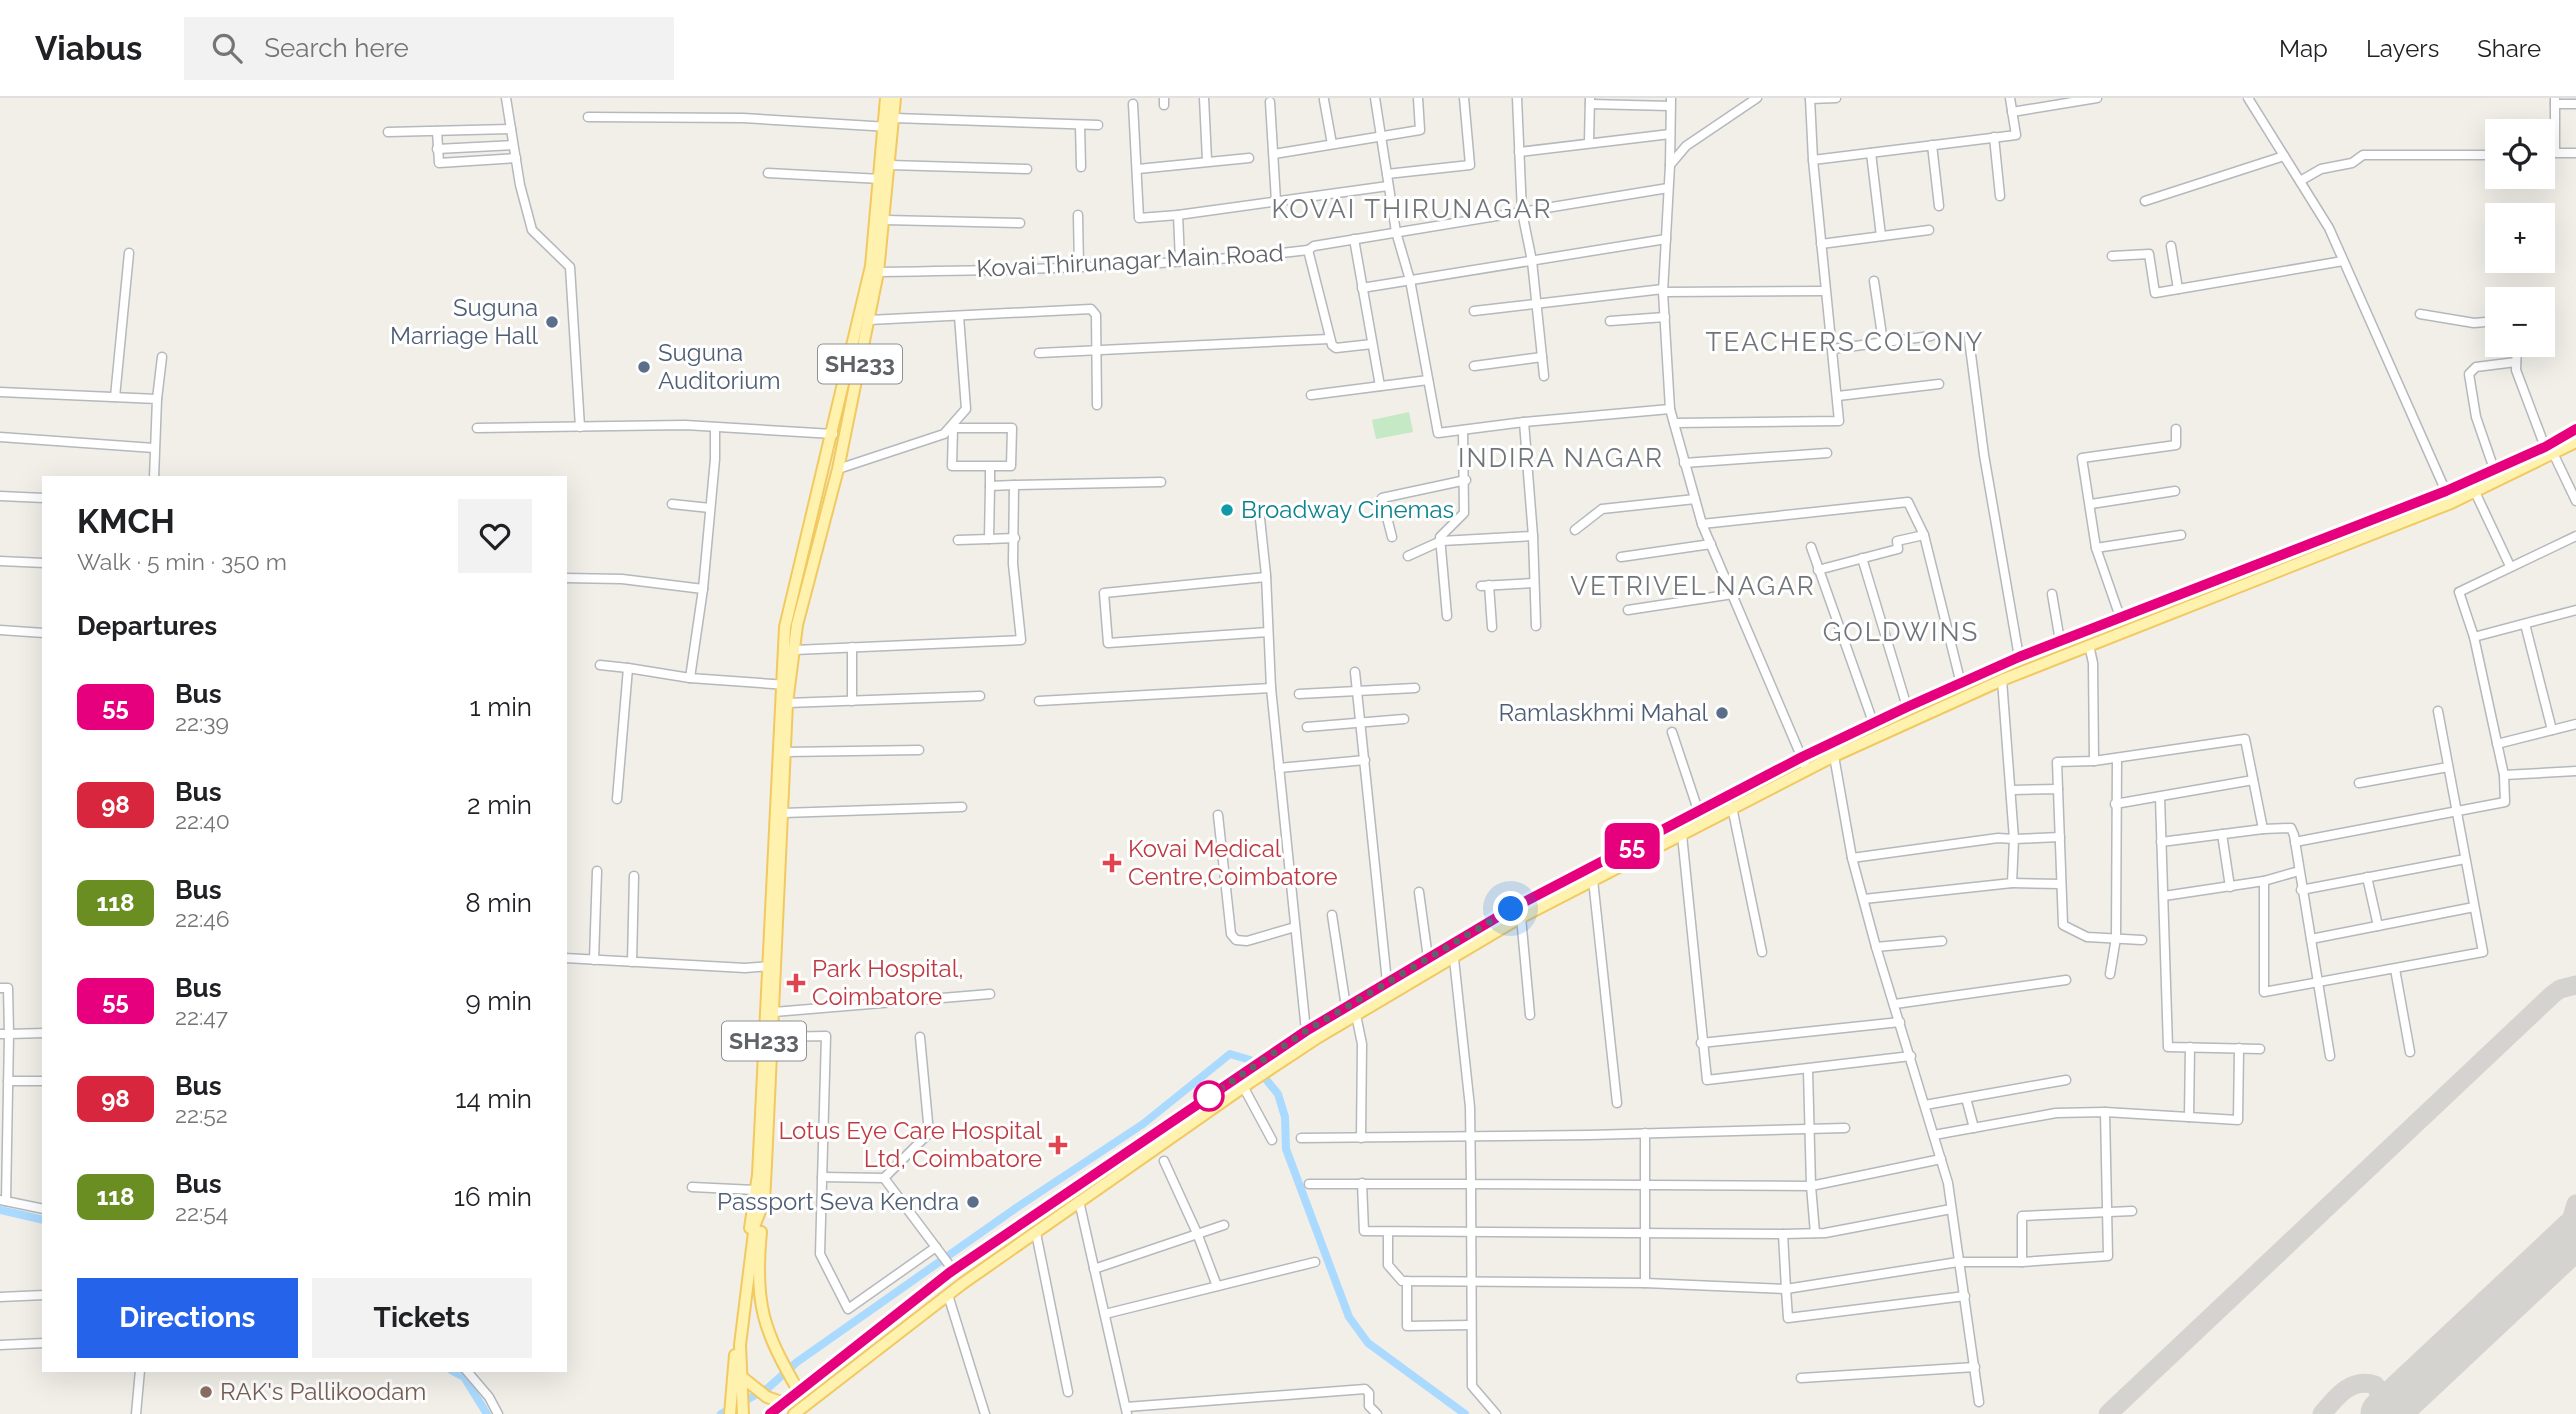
<!DOCTYPE html>
<html lang="en">
<head>
<meta charset="utf-8">
<style>
  :root { --surface:#fff; --page:#f2f2f2; --text:#202124; --muted:#757577; --line:#e0e0e0; --accent:#2563eb }
  body { margin:0; font-family:Raleway,sans-serif; background:var(--page); color:var(--text); height:100vh; display:flex; flex-direction:column; font-size:26px; white-space:nowrap }
  * { box-sizing:border-box; margin:0 }
  p { font-size:23px; color:var(--muted) }
  .icon { flex:none; width:38px; height:38px; fill:none; stroke:currentColor; stroke-width:2; stroke-linecap:round; stroke-linejoin:round }
  .map { position:relative; flex:1; overflow:hidden }
  .panel { position:absolute; left:42px; top:378px; width:525px; height:896px; display:flex; flex-direction:column; background:var(--surface); border-radius:0px; box-shadow:0 7px 28px #0002 }
  .panel>* { flex:none }
  .badge { padding:0 14px; border-radius:10px; font-size:24px; line-height:46px }
  .tools { position:absolute; left:2485px; top:21px; display:grid; gap:14px }
  .tools a { display:grid; place-items:center; width:70px; height:70px; border-radius:0px; background:var(--surface); box-shadow:0 7px 28px #0002; font-size:35px }
  .you { position:absolute; width:35px; height:35px; margin:-18px; border:5px solid #fff; border-radius:50%; background:#1a73e8; box-shadow:0 0 0 10px #1a73e833 }
  .map>.badge { position:absolute; translate:-50% -50%; box-shadow:0 0 0 4px #fff }
  h2 { padding:0 35px; font-size:26px; line-height:63px }
  .round { display:grid; place-items:center; flex:none; width:74px; height:74px; border-radius:0px; background:var(--page) }
  .overview { display:flex; align-items:center; justify-content:space-between; height:119px; padding:0 35px }
  h1 { font-size:33px; font-weight:700; line-height:52px }
  .primary-button { display:flex; gap:14px; margin-top:auto; padding:14px 35px }
  .primary-button a { flex:1; height:80px; border-radius:0px; background:var(--accent); color:#fff; font-size:28px; font-weight:700; line-height:80px; text-align:center }
  .primary-button a+a { background:var(--page); color:var(--text) }
  ul { padding:0; list-style:none }
  li { display:flex; align-items:center; gap:21px; height:98px; padding:0 35px }
  li div { flex:1 }
  li b { display:block; font-size:26px }
  li em { font-style:normal }
  li .badge { min-width:77px; font-weight:700; text-align:center }
  header { display:flex; align-items:center; gap:42px; box-sizing:border-box; height:98px; padding:0 35px; background:var(--surface); border-bottom:2px solid var(--line) }
  header strong { font-size:33px }
  nav { display:flex; gap:38px; margin-inline-start:auto; font-size:24px }
  .search { width:490px; height:63px; background:var(--page); display:flex; align-items:center; gap:18px; box-sizing:border-box; padding:0 24px; border-radius:0px; color:var(--muted); font-size:26px }
  .map>svg:first-child { display:block }
  .green { fill:#c5e8c5 }
  .lines { fill:none; stroke-linecap:round; stroke-linejoin:round }
  .canal { stroke:#aadaff; stroke-width:8 }
  .taxiway { stroke:#d4d3d0; stroke-width:19 }
  .runway { stroke:#d4d3d0; stroke-width:47 }
  .minor-casing { stroke:#b5b8bc; stroke-width:11 }
  .major-casing { stroke:#f2c960; stroke-width:14 }
  .minor { stroke:#fff; stroke-width:8 }
  .major { stroke:#fff2af; stroke-width:10 }
  .line-casing { stroke:#fff; stroke-width:16 }
  .line { stroke:#e6007e; stroke-width:10 }
  .walk { stroke:#5f6368; stroke-width:7; stroke-dasharray:0 12.6 }
  .service-dot { fill:#5c6f8a; stroke:#fff; stroke-width:2.5 }
  .culture-dot { fill:#0f9aa8; stroke:#fff; stroke-width:2.5 }
  .health-dot { fill:#e0444e; stroke:#fff; stroke-width:2.5 }
  .stop-dot { fill:#fff; stroke:#e6007e; stroke-width:3.5 }
  .education-dot { fill:#8d6e63; stroke:#fff; stroke-width:2.5 }
  .labels { text-anchor:middle; stroke-width:6; stroke-linejoin:round; paint-order:stroke }
  .shield { fill:#fff; stroke:#8f9295; stroke-width:2 }
  .shield-label { font-size:23px; font-weight:bold; fill:#5f6368 }
  .street-label { font-size:24px; fill:#5f6368; stroke:#fff }
  .service-label { font-size:24px; fill:#4e5e75; stroke:#fff; text-anchor:end }
  .culture-label { font-size:24px; fill:#0d838f; stroke:#fff; text-anchor:start }
  .health-label { font-size:24px; fill:#be3a42; stroke:#fff; text-anchor:start }
  .education-label { font-size:24px; fill:#785e54; stroke:#fff; text-anchor:start }
  .neighbourhood-label { font-size:26px; letter-spacing:2px; fill:#70757a; stroke:#fff }
</style>
</head>
<body>
<header>
<strong>Viabus</strong>
<div class="search"><svg class="icon" aria-label="search" viewBox="0 0 24 24"><circle cx="10" cy="10" r="6"/><path d="M15 15l6 6"/></svg>Search here</div>
<nav><a>Map</a><a>Layers</a><a>Share</a></nav>
</header>
<div class="map">
<svg width="2576" height="1316" viewBox="0 0 2576 1316">
  <rect width="100%" height="100%" fill="#f1efe8"/>
  <!-- green -->
  <polygon class="green" points="1409,314 1413,334 1376,341 1372,322"/>
  <g class="lines">
    <!-- canal -->
    <g class="canal">
      <polyline points="0,1112 44,1122"/>
      <polyline points="451,1272 464,1279 487,1316"/>
      <polyline points="721,1316 768,1290 797,1264 1016,1110 1143,1026 1230,956 1250,962 1278,996 1285,1019 1286,1051 1349,1219 1368,1245 1465,1316"/>
    </g>
    <!-- taxiway -->
    <g class="taxiway">
      <polyline points="2563,1148 2576,1106"/>
      <polyline points="2108,1316 2552,897 2560,891 2576,887"/>
      <path d="M 2322,1316 C 2336,1299 2351,1279 2375,1287 L 2389,1312"/>
    </g>
    <!-- runway -->
    <polyline class="runway" points="2384,1316 2576,1136"/>
    <defs>
      <g id="minor">
        <polyline points="506,0 520,87 532,132 570,169 580,329"/>
        <polyline points="1164,0 1164,7"/>
        <polyline points="1204,0 1207,62"/>
        <polyline points="1375,0 1396,134 1410,182 1438,335 1524,324 1670,311"/>
        <polyline points="1517,0 1522,114 1532,163 1544,278"/>
        <polyline points="1757,0 1686,48 1670,67 1663,194 1670,311 1702,426 1807,672"/>
        <polyline points="1810,0 1813,62"/>
        <polyline points="2248,0 2329,130 2451,405"/>
        <polyline points="2555,0 2555,55 2576,55"/>
        <polyline points="1810,1 1836,0"/>
        <polyline points="1324,2 1332,46"/>
        <polyline points="1270,4 1276,103"/>
        <polyline points="1133,6 1139,120 1178,117 1388,88"/>
        <polyline points="1590,6 1670,8"/>
        <polyline points="2555,6 2576,6"/>
        <polyline points="2012,14 2097,0"/>
        <polyline points="588,19 743,20 889,29"/>
        <polyline points="894,20 1098,27"/>
        <polyline points="1080,27 1081,69"/>
        <polyline points="437,33 439,65 516,60"/>
        <polyline points="388,34 511,31"/>
        <polyline points="1994,39 2000,98"/>
        <polyline points="1589,44 1590,0"/>
        <polyline points="1932,47 1939,108"/>
        <polyline points="437,51 513,47"/>
        <polyline points="1519,54 1670,36"/>
        <polyline points="1871,55 1881,138"/>
        <polyline points="1274,56 1420,32 1418,0"/>
        <polyline points="889,67 1027,71"/>
        <polyline points="1670,67 1671,0"/>
        <polyline points="1138,71 1249,60"/>
        <polyline points="768,75 881,81"/>
        <polyline points="1387,76 1470,67 1464,0"/>
        <polyline points="2300,83 2321,71 2352,65 2363,57 2497,57"/>
        <polyline points="2145,103 2284,58"/>
        <polyline points="1078,117 1079,170"/>
        <polyline points="1178,117 1180,162"/>
        <polyline points="885,122 1020,125"/>
        <polyline points="1354,141 1380,288"/>
        <polyline points="1821,146 1929,132"/>
        <polyline points="2171,148 2178,191"/>
        <polyline points="1308,152 1332,247 1336,250 1372,246"/>
        <polyline points="2112,158 2149,156 2155,195 2343,163"/>
        <path d="M 878,174 C 1022,172 1166,169 1308,152 L 1314,148 L 1668,90"/>
        <polyline points="1874,183 1883,244"/>
        <polyline points="1362,190 1666,141"/>
        <polyline points="1663,194 1825,193"/>
        <polyline points="1474,213 1663,191"/>
        <polyline points="2420,216 2474,225 2497,223"/>
        <polyline points="869,222 1091,211 1096,217 1097,307"/>
        <polyline points="1610,223 1665,219"/>
        <polyline points="1969,241 1984,357 2019,559"/>
        <polyline points="2517,247 2516,272 2545,349"/>
        <polyline points="1832,251 1931,238"/>
        <polyline points="1039,255 1329,241"/>
        <polyline points="1474,268 1542,259"/>
        <polyline points="0,294 157,301 154,380"/>
        <polyline points="1311,297 1428,282"/>
        <polyline points="1838,298 1939,286"/>
        <polyline points="115,299 129,155"/>
        <polyline points="157,301 162,259"/>
        <polyline points="1524,324 1533,438 1536,528"/>
        <polyline points="1674,325 1839,323 1813,62 2016,37 2010,0"/>
        <polyline points="477,330 685,327 833,336"/>
        <polyline points="0,339 154,350"/>
        <polyline points="2554,357 2576,403"/>
        <polyline points="1684,365 1827,355"/>
        <polyline points="990,368 1011,368 1012,330 953,330 952,368 990,368 990,388 1014,387"/>
        <polyline points="838,371 944,336 966,311 959,218"/>
        <polyline points="2494,371 2476,319 2469,276 2476,269 2516,264"/>
        <polyline points="2475,394 2510,468"/>
        <polyline points="0,398 44,400"/>
        <polyline points="672,406 710,410"/>
        <polyline points="2091,406 2175,393"/>
        <polyline points="1259,411 1266,477 1271,590 1306,933"/>
        <polyline points="1702,426 1908,404 1924,437 1961,586"/>
        <polyline points="1575,432 1602,411 1695,401"/>
        <polyline points="2576,438 2459,494 2474,539 2504,677 2576,673"/>
        <polyline points="1392,439 1382,400 1466,382"/>
        <polyline points="989,441 1015,440"/>
        <polyline points="958,442 989,441 990,388"/>
        <polyline points="1811,449 1874,627"/>
        <polyline points="2096,450 2181,437"/>
        <polyline points="1408,458 1441,443 1533,438"/>
        <polyline points="1621,459 1711,446"/>
        <polyline points="1862,460 1907,609"/>
        <polyline points="0,463 44,465"/>
        <polyline points="1818,472 1898,451 1897,443 1924,437"/>
        <polyline points="1266,479 1104,495 1108,545 1268,534"/>
        <polyline points="565,480 622,481 703,491 690,580 787,587"/>
        <polyline points="1489,487 1492,529"/>
        <polyline points="1481,488 1534,485"/>
        <polyline points="703,491 715,361 715,330"/>
        <polyline points="2052,496 2060,543"/>
        <polyline points="1628,512 1733,496"/>
        <polyline points="1447,518 1440,439 1464,415 1463,332"/>
        <polyline points="2120,519 2096,450 2082,360 2176,347 2176,331"/>
        <polyline points="2525,526 2552,632"/>
        <polyline points="0,532 44,535"/>
        <polyline points="2474,539 2576,512"/>
        <polyline points="2089,547 2093,565 2094,663 2245,641 2263,731 2291,730 2294,737 2330,958"/>
        <polyline points="794,552 1021,542 1013,466 1014,387 1161,384"/>
        <polyline points="600,567 628,570"/>
        <polyline points="1355,574 1387,884"/>
        <polyline points="1299,596 1415,590"/>
        <polyline points="852,603 852,549"/>
        <polyline points="1039,603 1271,590"/>
        <polyline points="787,605 980,598"/>
        <polyline points="1307,629 1404,621"/>
        <polyline points="1672,634 1698,712"/>
        <polyline points="2497,646 2576,626"/>
        <polyline points="785,654 919,652"/>
        <polyline points="1834,658 1852,760 1876,849 1948,1085 1979,1304"/>
        <polyline points="1279,670 1365,662"/>
        <polyline points="2359,685 2448,669"/>
        <polyline points="2058,691 2057,664 2094,663"/>
        <polyline points="2012,692 2058,691 2063,827 2087,839 2142,842"/>
        <polyline points="2160,699 2168,949 2260,951"/>
        <polyline points="617,701 628,570 690,580"/>
        <polyline points="2115,706 2253,682"/>
        <polyline points="1732,709 1762,854"/>
        <polyline points="783,715 962,709"/>
        <polyline points="1218,717 1231,836 1236,842 1247,843 1295,829"/>
        <polyline points="2222,736 2230,789"/>
        <polyline points="1682,737 1707,982 1911,958"/>
        <polyline points="2161,744 2263,731"/>
        <polyline points="2295,744 2505,704 2504,677"/>
        <polyline points="1852,760 1998,740 2014,741 2002,582"/>
        <polyline points="2367,779 2378,828"/>
        <polyline points="1593,782 1617,1005"/>
        <polyline points="2264,783 2299,773"/>
        <polyline points="2012,785 2061,786"/>
        <polyline points="2301,792 2465,761"/>
        <polyline points="1419,794 1428,860"/>
        <polyline points="2164,798 2264,783 2264,894 2483,854 2438,613"/>
        <polyline points="1864,801 2012,785 2014,741 2060,739"/>
        <polyline points="1332,817 1346,909"/>
        <polyline points="1521,819 1530,917"/>
        <polyline points="2311,841 2474,809"/>
        <polyline points="1876,849 1942,843"/>
        <polyline points="565,860 745,870 772,868"/>
        <polyline points="1454,861 1470,1009 1471,1086 1811,1088 1808,972"/>
        <polyline points="594,862 597,773"/>
        <polyline points="632,864 634,778"/>
        <polyline points="2395,871 2410,954"/>
        <polyline points="2110,876 2116,840 2117,660"/>
        <polyline points="0,890 8,890 9,936 0,936"/>
        <polyline points="1895,906 2066,882"/>
        <polyline points="774,914 990,896"/>
        <polyline points="1356,917 1362,946 1361,1040"/>
        <polyline points="773,939 826,938 820,1156 848,1211 936,1149"/>
        <polyline points="1701,945 1900,924"/>
        <polyline points="8,983 44,983"/>
        <polyline points="1244,990 1272,1042"/>
        <polyline points="1966,1000 1974,1030"/>
        <polyline points="1925,1007 2066,982"/>
        <polyline points="2189,1019 2190,949"/>
        <polyline points="1645,1035 1645,1185"/>
        <polyline points="1934,1037 2056,1015 2105,1014 2238,1022 2239,950"/>
        <polyline points="1301,1040 1589,1037 1845,1030"/>
        <polyline points="1164,1063 1197,1135 1217,1188"/>
        <polyline points="822,1079 884,1080 929,1035 920,939"/>
        <polyline points="884,1080 953,1172"/>
        <polyline points="1362,1085 1364,1133 1783,1136 1786,1191 1645,1185 1402,1183 1388,1167 1388,1134"/>
        <polyline points="1309,1086 1471,1086 1472,1288 1496,1316"/>
        <polyline points="692,1089 755,1092"/>
        <polyline points="0,1102 44,1111"/>
        <polyline points="6,1103 9,936 44,935"/>
        <polyline points="1079,1103 1127,1316"/>
        <polyline points="1036,1135 1068,1294"/>
        <polyline points="1815,1135 1811,1088 1941,1061"/>
        <polyline points="1783,1136 1825,1135 1951,1111"/>
        <polyline points="2022,1164 2022,1118 2132,1113"/>
        <polyline points="1094,1171 1224,1127"/>
        <polyline points="1407,1183 1407,1228 1471,1227"/>
        <polyline points="948,1197 985,1316"/>
        <polyline points="1965,1198 1788,1220 1786,1191 1958,1164 2022,1164 2108,1158 2105,1014"/>
        <polyline points="0,1199 44,1197"/>
        <polyline points="1105,1216 1315,1164"/>
        <polyline points="0,1247 44,1245"/>
        <polyline points="466,1272 489,1299 498,1316"/>
        <polyline points="1801,1280 1975,1269"/>
        <polyline points="1126,1309 1365,1291 1369,1295 1369,1308 1377,1316"/>
        <polyline points="136,1316 140,1272"/>
      </g>
      <g id="major">
        <polyline points="750,1130 758,1077 785,529 871,168 886,0"/>
        <path d="M 761,1134 C 754,1206 763,1232 799,1294"/>
        <polyline points="743,1280 767,1299 784,1305"/>
        <polyline points="730,1316 735,1257"/>
        <polyline points="743,1316 740,1247 755,1126 764,1103 766,1066 787,605 797,527 838,371 878,174 895,0"/>
        <polyline points="770,1316 949,1175 1306,933 1511,811 1802,659 1907,609 2019,559 2359,430 2545,349 2576,331"/>
        <polyline points="794,1316 962,1186 1252,983 1317,940 1516,822 1834,658 2002,582 2451,405 2576,344"/>
      </g>
    </defs>
    <!-- minor casing -->
    <use href="#minor" class="minor-casing"/>
    <!-- major casing -->
    <use href="#major" class="major-casing"/>
    <!-- minor -->
    <use href="#minor" class="minor"/>
    <!-- major -->
    <use href="#major" class="major"/>
  </g>
  <g class="lines">
    <defs>
      <polyline id="line" points="770,1316 949,1175 1306,933 1511,811 1802,659 1907,609 2019,559 2446,393 2545,349 2576,331"/>
    </defs>
    <!-- line casing -->
    <use href="#line" class="line-casing"/>
    <!-- line -->
    <use href="#line" class="line"/>
    <!-- walk -->
    <polyline class="walk" points="1209,998 1200,1005 1306,933 1511,811"/>
  </g>
  <!-- markers -->
  <g class="service-dot">
    <circle cx="552" cy="224" r="7"/>
    <circle cx="644" cy="269" r="7"/>
    <circle cx="1722" cy="615" r="7"/>
    <circle cx="973" cy="1104" r="7"/>
  </g>
  <circle class="culture-dot" cx="1227" cy="412" r="7"/>
  <g class="health-dot">
    <path d="M1108.5 754.5h7v7h7v7h-7v7h-7v-7h-7v-7h7z"/>
    <path d="M792.5 874.5h7v7h7v7h-7v7h-7v-7h-7v-7h7z"/>
    <path d="M1054.5 1036.5h7v7h7v7h-7v7h-7v-7h-7v-7h7z"/>
  </g>
  <circle class="stop-dot" cx="1209" cy="998" r="14"/>
  <circle class="education-dot" cx="206" cy="1294" r="7"/>
  <g class="labels">
    <!-- shield labels -->
    <g class="shield">
      <rect x="818" y="246.5" width="84" height="39" rx="5"/>
      <rect x="722" y="923.5" width="84" height="39" rx="5"/>
    </g>
    <g class="shield-label">
      <text x="860" y="274">SH233</text>
      <text x="764" y="951">SH233</text>
    </g>
    <!-- street labels -->
    <g class="street-label">
      <text transform="translate(1130 163) rotate(-3)" y="8">Kovai Thirunagar Main Road</text>
    </g>
    <!-- service labels -->
    <g class="service-label">
      <text x="538" y="218">Suguna<tspan x="538" dy="28">Marriage Hall</tspan></text>
      <text x="658" y="263" text-anchor="start">Suguna<tspan x="658" dy="28">Auditorium</tspan></text>
      <text x="1708" y="623">Ramlaskhmi Mahal</text>
      <text x="959" y="1112">Passport Seva Kendra</text>
    </g>
    <!-- culture labels -->
    <g class="culture-label">
      <text x="1241" y="420">Broadway Cinemas</text>
    </g>
    <!-- health labels -->
    <g class="health-label">
      <text x="1128" y="759">Kovai Medical<tspan x="1128" dy="28">Centre,Coimbatore</tspan></text>
      <text x="812" y="879">Park Hospital,<tspan x="812" dy="28">Coimbatore</tspan></text>
      <text x="1042" y="1041" text-anchor="end">Lotus Eye Care Hospital<tspan x="1042" dy="28">Ltd, Coimbatore</tspan></text>
    </g>
    <!-- education labels -->
    <g class="education-label">
      <text x="220" y="1302">RAK's Pallikoodam</text>
    </g>
    <!-- neighbourhood labels -->
    <g class="neighbourhood-label">
      <text x="1412" y="120">KOVAI THIRUNAGAR</text>
      <text x="1845" y="253">TEACHERS COLONY</text>
      <text x="1561" y="369">INDIRA NAGAR</text>
      <text x="1693" y="497">VETRIVEL NAGAR</text>
      <text x="1901" y="543">GOLDWINS</text>
    </g>
  </g>
</svg>
<div class="tools">
<a><svg class="icon" aria-label="locate" viewBox="0 0 24 24"><circle cx="12" cy="12" r="6"/><path d="M12 2v4M12 18v4M2 12h4M18 12h4"/></svg></a>
<a>+</a>
<a>−</a>
</div>
<div class="you" style="left:1511px;top:811px"></div>
<b class="badge" style="left:1632px;top:748px;background:#e6007e;color:#fff">55</b>
<section class="panel">
<div class="overview"><div><h1>KMCH</h1><p>Walk · 5 min · 350 m</p></div><a class="round"><svg class="icon" aria-label="heart" viewBox="0 0 24 24"><path d="M12 20l-8-8c-3-5 5-10 8-4 3-6 11-1 8 4z"/></svg></a></div>
<h2>Departures</h2>
<ul>
<li><span class="badge" style="background:#e6007e;color:#fff">55</span><div><b>Bus</b><p>22:39</p></div><em>1 min</em></li>
<li><span class="badge" style="background:#d7263d;color:#fff">98</span><div><b>Bus</b><p>22:40</p></div><em>2 min</em></li>
<li><span class="badge" style="background:#6b8e23;color:#fff">118</span><div><b>Bus</b><p>22:46</p></div><em>8 min</em></li>
<li><span class="badge" style="background:#e6007e;color:#fff">55</span><div><b>Bus</b><p>22:47</p></div><em>9 min</em></li>
<li><span class="badge" style="background:#d7263d;color:#fff">98</span><div><b>Bus</b><p>22:52</p></div><em>14 min</em></li>
<li><span class="badge" style="background:#6b8e23;color:#fff">118</span><div><b>Bus</b><p>22:54</p></div><em>16 min</em></li>
</ul>
<div class="primary-button"><a>Directions</a><a>Tickets</a></div>
</section>
</div>
</body>
</html>
